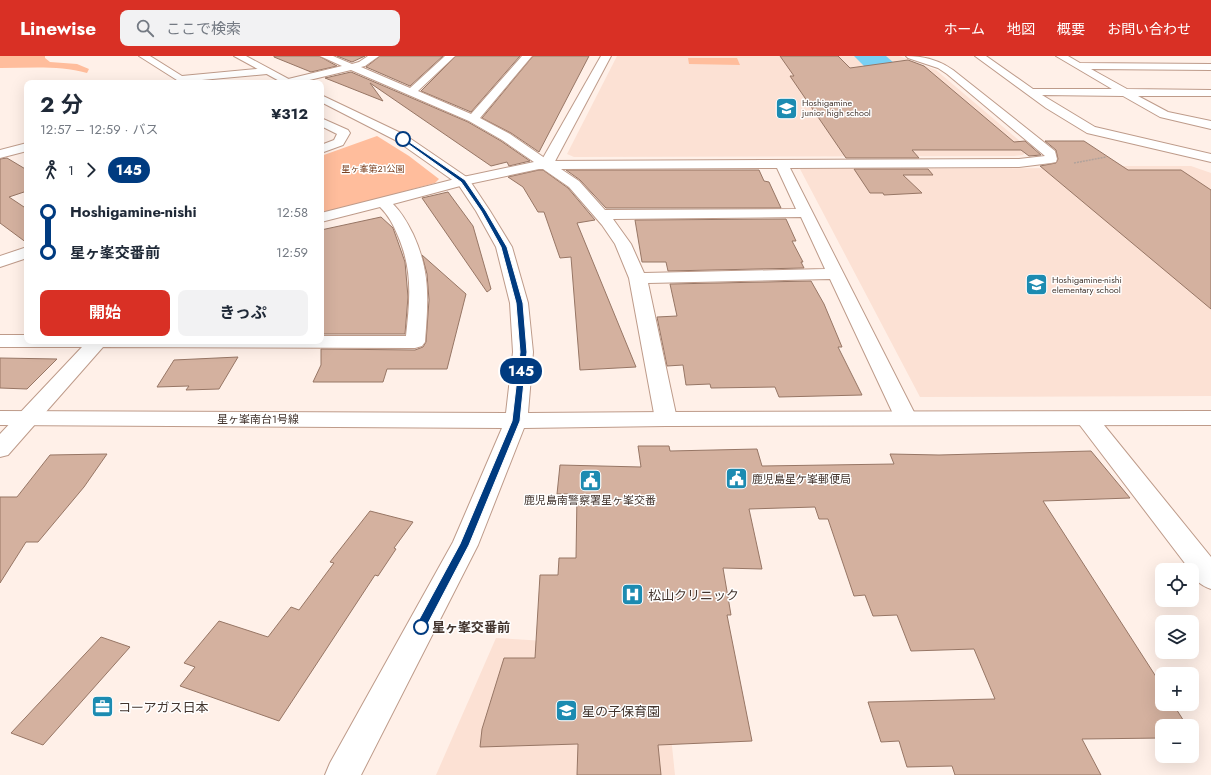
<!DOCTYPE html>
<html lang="ja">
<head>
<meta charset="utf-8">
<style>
  :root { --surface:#fff; --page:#f2f2f3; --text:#1f2937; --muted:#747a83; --accent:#d93025 }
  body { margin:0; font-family:Jost,"Noto Sans JP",sans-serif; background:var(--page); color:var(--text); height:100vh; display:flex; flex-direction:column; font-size:15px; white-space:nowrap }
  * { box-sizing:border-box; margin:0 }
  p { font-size:13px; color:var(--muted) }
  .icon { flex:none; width:22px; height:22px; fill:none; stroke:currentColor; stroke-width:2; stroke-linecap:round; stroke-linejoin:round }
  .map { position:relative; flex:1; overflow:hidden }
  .sheet { position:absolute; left:24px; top:24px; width:300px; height:264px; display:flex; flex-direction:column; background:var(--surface); border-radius:8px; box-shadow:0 4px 16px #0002 }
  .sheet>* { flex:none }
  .badge { padding:0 8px; border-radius:13px; font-size:14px; line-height:26px }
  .buttons { position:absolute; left:1155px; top:507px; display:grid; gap:8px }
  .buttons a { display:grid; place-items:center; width:44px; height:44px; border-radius:8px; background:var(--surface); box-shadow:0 4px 16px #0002; font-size:20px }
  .map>.badge { position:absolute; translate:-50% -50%; box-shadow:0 0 0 2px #fff }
  .legs { display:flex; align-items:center; gap:6px; height:44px; padding:0 16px; font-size:13px }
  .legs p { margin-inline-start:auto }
  .summary { display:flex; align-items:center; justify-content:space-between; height:68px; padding:0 16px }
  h1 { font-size:22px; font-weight:700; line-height:30px }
  .action { display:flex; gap:8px; margin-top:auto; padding:8px 16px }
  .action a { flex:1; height:46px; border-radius:8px; background:var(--accent); color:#fff; font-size:16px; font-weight:700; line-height:46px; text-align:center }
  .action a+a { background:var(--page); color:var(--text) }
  ul { padding:0 16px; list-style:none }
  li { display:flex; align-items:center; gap:14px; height:40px; font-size:15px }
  li i { display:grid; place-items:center; width:6px; height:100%; margin:0 5px; background:currentColor }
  li i::after { content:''; width:10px; height:10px; margin:-5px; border:3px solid; border-radius:50%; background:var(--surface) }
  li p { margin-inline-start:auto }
  li:first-child i { background:linear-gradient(#0000 50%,currentColor 0) }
  li:last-child i { background:linear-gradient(currentColor 50%,#0000 0) }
  header { display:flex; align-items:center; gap:24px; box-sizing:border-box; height:56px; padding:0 20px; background:var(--accent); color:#fff }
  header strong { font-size:19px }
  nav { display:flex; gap:22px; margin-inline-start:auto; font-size:14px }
  .search { width:280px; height:36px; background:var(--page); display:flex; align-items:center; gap:10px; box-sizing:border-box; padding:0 14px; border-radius:8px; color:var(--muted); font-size:15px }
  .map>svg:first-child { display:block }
  .built { fill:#fce1d4 }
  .green { fill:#ffbd9c }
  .water { fill:#79d0f4 }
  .building { fill:#d4b19f; stroke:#977665 }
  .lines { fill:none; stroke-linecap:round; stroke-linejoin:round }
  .minor-casing { stroke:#be9b8a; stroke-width:2 }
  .tertiary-casing { stroke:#be9b8a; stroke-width:2 }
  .path { stroke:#b1a29b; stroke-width:1.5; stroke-dasharray:2 1; stroke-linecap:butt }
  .minor { fill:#fff; fill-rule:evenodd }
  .tertiary { fill:#fff; fill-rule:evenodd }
  .line-1 { fill:#003b80; stroke:#fff }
  .stop-1-dot { fill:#fff; stroke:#003b80; stroke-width:2 }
  .labels { text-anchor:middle; stroke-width:3; stroke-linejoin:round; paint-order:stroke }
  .far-poi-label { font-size:9px; fill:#43352e; stroke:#fff; text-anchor:start }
  .far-park-label { font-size:9px; fill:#7a4121; stroke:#fff }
  .street-label { font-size:11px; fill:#43352e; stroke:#fff }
  .poi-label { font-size:11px; fill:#43352e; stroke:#fff; text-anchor:start }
  .near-poi-label { font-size:13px; fill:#43352e; stroke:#fff; text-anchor:start }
  .near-stop-label { font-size:13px; font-weight:bold; fill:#43352e; stroke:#fff; text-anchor:start }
</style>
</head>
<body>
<header>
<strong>Linewise</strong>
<div class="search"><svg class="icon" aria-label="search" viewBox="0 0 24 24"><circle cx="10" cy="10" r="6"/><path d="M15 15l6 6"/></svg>ここで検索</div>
<nav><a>ホーム</a><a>地図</a><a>概要</a><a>お問い合わせ</a></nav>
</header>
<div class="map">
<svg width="1211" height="719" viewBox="0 0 1211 719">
  <rect width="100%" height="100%" fill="#fff0e8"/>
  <!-- built -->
  <g class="built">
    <polygon points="617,0 899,0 936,14 1027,91 1027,94 1023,99 1014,100 574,101 567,98"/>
    <polygon points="1083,110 1191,110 1211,117 1211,340 920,341 800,113 1076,112"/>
    <polygon points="496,582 662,592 675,719 436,719"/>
  </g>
  <!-- green -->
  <g class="green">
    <path d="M 0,0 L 45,0 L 45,2 L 50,6 L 77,8 L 89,13 L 87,17 C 59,9 29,12 0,12 Z"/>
    <polygon points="688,2 737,2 740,9 689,8"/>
    <polygon points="377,80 409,100 439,123 435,127 321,158 321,100"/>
  </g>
  <!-- water -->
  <polygon class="water" points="854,0 886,0 903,15 869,15"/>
  <!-- building -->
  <g class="building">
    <polygon points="274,0 319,0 337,10 311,16 274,1"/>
    <polygon points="337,0 365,0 352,6"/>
    <polygon points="380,0 443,0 410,30 366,11"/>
    <polygon points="456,0 520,0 471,56 421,35"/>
    <polygon points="533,0 589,0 539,96 511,77 482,62"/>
    <polygon points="780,0 838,0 850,12 908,4 924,10 1014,86 1025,85 1041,99 1029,100 1021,94 912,94 919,102 846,102 790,20 794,20"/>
    <polygon points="351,16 468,66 501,85 530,105 509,110 507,106 491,110 370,27 383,45 325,22"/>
    <polygon points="1045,85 1084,85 1128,114 1181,114 1211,134 1211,253 1040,110 1056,107 1058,103 1056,94"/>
    <polygon points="7,102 27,114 27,135 9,141 27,153 27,187 0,167 0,103"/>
    <polygon points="854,113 928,113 933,119 903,119 922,137 884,139 883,137 870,137"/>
    <polygon points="539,114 543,114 568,132 595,164 577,167 636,311 580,314 571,201 560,202 544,156 538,156 523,131 508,121"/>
    <polygon points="566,114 759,114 764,125 769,126 781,152 606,152 580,124"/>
    <polygon points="448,136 473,170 491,233 487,236 422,142"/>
    <polygon points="381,161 393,172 405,206 408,241 405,278 321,278 321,174"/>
    <polygon points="786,163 796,185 792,185 803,206 801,206 804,212 668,215 666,206 642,206 635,164"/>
    <polygon points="422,199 466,238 447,313 387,313 383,326 313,326 321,309 321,293 415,294 423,291 426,286 429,244 427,218"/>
    <polygon points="811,225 824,248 842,291 838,291 862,339 779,341 775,331 711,332 710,328 686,329 683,309 667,310 657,261 677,260 670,228"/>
    <polygon points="238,301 219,333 186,334 189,330 157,331 174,304"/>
    <polygon points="0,302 57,303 27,333 0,332"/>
    <polygon points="638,390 669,390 670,395 757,393 762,410 894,408 890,398 939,399 1091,395 1130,442 1043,445 1162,630 1162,648 1173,648 1187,670 1162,670 1162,682 1082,683 1101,719 955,719 952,710 907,711 899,685 881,686 868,646 995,643 974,593 911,595 897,559 873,560 865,539 854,540 828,463 819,463 815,451 749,453 762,513 723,512 731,559 727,559 752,685 658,689 661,719 577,719 578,688 480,691 482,673 504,602 535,602 540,519 558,519 559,502 576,502 577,438 557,438 560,409 641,411"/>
    <polygon points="107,398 84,431 38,486 26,486 0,527 0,441 17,441 50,399"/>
    <polygon points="370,455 413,466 394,492 396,493 378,520 375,519 279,665 180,630 195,611 184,607 219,565 268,581 291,551 299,554 334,507 330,506"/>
    <polygon points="101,581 130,591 43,689 11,677"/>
  </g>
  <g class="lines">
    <defs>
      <g id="minor">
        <polygon points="139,0 150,0 182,20 267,12 272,15 267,18 180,26"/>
        <path d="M 320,0 L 333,0 L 352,8 L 359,6 L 368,0 L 379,0 L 365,10 L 361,11 L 410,32 L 445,0 L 455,0 L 418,35 L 471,58 L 522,0 L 532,0 L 480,62 L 510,78 L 549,105 L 1019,103 L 1045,100 L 947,18 L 938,12 L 908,2 L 906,0 C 923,0 939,4 953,14 L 1055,95 L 1057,103 L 1056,106 L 1051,107 L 1019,111 L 790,112 L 917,362 L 914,367 L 906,369 L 898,367 L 895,362 L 830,223 L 648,227 L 677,363 L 674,368 L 666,370 L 658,368 L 655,363 L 629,222 L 615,188 L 602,169 L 569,131 L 543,113 L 539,113 L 464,129 L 393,148 C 402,157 407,166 413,178 C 431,217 428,245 425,286 L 422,290 L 415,292 L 103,291 L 8,399 L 0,401 L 0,378 L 82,291 L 0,291 L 0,279 L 27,279 L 27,285 L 321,285 L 321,280 L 406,280 C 410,243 413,215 398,180 C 393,168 389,160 380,151 L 321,166 L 321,157 L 463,121 L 534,106 L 502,84 L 469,65 L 351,14 L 297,27 L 284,27 L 284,24 L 342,10 ZM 777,112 L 796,153 L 605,154 L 579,125 L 561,113 ZM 801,161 L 825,213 L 644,217 L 631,188 L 613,163 Z"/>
        <polygon points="975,0 986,0 1033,33 1112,33 1056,0 1068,0 1080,7 1211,8 1211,14 1091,13 1127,33 1211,34 1211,40 1138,40 1168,56 1211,65 1211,73 1160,61 1123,40 1042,39 1095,71 1211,98 1211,106 1087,77 1046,52"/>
        <polygon points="321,62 348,74 350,77 343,89 321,97 321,89 334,84 337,78 321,70"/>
        <polygon points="27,87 27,95 0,102 0,94"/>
        <polygon points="27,191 27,202 0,211 0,200"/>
        <path d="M 1087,356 L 1095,358 L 1211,501 L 1211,533 C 1202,530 1193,524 1192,514 L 1190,514 L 1079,368 L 1076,363 L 1079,358 Z"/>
      </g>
      <g id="tertiary">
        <polygon points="234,0 246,0 296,27 283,27"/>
        <polygon points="601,0 611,0 553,109 551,112 541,112 539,109"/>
        <polygon points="321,39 405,79 468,122 490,155 512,191 528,247 533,296 528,357 666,356 1211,355 1211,369 666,370 524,372 478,489 361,719 325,719 330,707 453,486 502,372 0,369 0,355 506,357 513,296 510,247 496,191 476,155 458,128 397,85 321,46"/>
      </g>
    </defs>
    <!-- minor casing -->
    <use href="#minor" class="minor-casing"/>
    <!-- tertiary casing -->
    <use href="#tertiary" class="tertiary-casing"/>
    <!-- path -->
    <polyline class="path" points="1074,107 1106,101"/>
    <!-- minor -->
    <use href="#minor" class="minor"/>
    <!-- tertiary -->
    <use href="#tertiary" class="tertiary"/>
  </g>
  <!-- line-1 -->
  <polygon class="line-1" points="401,83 405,83 465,124 486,155 507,191 523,247 527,296 520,365 469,489 424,575 421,576 417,575 415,571 460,488 512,365 520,296 516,247 501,191 481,155 461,126"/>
  <!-- icons -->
  <defs>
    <symbol id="school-square" viewBox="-11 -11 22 22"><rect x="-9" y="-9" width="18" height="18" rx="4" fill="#1c8bb1" stroke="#fff"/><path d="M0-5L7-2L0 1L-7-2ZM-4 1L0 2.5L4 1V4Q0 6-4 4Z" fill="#fff"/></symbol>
    <symbol id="civic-square" viewBox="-11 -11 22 22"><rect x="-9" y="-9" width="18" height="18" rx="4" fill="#1c8bb1" stroke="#fff"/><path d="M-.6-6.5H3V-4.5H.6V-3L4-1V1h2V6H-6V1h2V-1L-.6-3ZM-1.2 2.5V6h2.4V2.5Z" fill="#fff"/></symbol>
    <symbol id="hospital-square" viewBox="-11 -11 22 22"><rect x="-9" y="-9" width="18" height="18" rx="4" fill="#1c8bb1" stroke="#fff"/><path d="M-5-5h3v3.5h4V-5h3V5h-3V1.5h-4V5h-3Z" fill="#fff"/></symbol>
    <symbol id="office-square" viewBox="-11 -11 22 22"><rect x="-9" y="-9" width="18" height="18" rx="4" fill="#1c8bb1" stroke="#fff"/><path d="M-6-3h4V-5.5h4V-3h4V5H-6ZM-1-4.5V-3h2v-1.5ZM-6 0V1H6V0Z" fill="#fff"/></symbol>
  </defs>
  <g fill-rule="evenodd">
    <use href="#school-square" x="774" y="40" width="25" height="25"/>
    <use href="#school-square" x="1024" y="216" width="25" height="25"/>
    <use href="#civic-square" x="724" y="410" width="25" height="25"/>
    <use href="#civic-square" x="578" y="412" width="25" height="25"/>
    <use href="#hospital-square" x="620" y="526" width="25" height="25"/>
    <use href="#office-square" x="90" y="638" width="25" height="25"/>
    <use href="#school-square" x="554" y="642" width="25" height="25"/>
  </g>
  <!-- markers -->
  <g class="stop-1-dot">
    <circle cx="403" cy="83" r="7"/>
    <circle cx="421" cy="571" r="7"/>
  </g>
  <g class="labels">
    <!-- far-poi labels -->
    <g class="far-poi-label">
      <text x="802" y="50">Hoshigamine<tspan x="802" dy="10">junior high school</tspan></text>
      <text x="1052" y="227">Hoshigamine-nishi<tspan x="1052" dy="10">elementary school</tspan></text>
    </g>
    <!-- far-park labels -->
    <g class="far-park-label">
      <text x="373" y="116">星ヶ峯第21公園</text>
    </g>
    <!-- street labels -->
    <g class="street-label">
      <text x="258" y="367">星ヶ峯南台1号線</text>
    </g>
    <!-- poi labels -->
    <g class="poi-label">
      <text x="752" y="427">鹿児島星ケ峯郵便局</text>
      <text x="590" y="448" text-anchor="middle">鹿児島南警察署星ヶ峯交番</text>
    </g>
    <!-- near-poi labels -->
    <g class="near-poi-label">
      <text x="648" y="544">松山クリニック</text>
      <text x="118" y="656">コーアガス日本</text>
      <text x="582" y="660">星の子保育園</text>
    </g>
    <!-- near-stop labels -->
    <g class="near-stop-label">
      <text x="432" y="576">星ヶ峯交番前</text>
    </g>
  </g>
</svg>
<div class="buttons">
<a><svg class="icon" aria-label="locate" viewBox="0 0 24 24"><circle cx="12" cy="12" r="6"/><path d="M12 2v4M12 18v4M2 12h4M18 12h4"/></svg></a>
<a><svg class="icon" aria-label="layers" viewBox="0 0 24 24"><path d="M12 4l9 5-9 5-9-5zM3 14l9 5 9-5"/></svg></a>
<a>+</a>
<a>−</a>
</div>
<b class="badge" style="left:521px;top:315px;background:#003b80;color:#fff">145</b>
<section class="sheet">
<div class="summary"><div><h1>2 分</h1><p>12:57 – 12:59 · バス</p></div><b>¥312</b></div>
<div class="legs"><svg class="icon" aria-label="walk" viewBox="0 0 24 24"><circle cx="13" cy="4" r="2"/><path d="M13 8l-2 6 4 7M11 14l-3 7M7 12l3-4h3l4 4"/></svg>1<svg class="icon" aria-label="forward" viewBox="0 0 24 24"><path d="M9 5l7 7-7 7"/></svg><b class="badge" style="background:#003b80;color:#fff">145</b></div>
<ul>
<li><i style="color:#003b80"></i><b>Hoshigamine-nishi</b><p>12:58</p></li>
<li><i style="color:#003b80"></i><b>星ヶ峯交番前</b><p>12:59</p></li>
</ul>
<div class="action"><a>開始</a><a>きっぷ</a></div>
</section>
</div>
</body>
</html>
